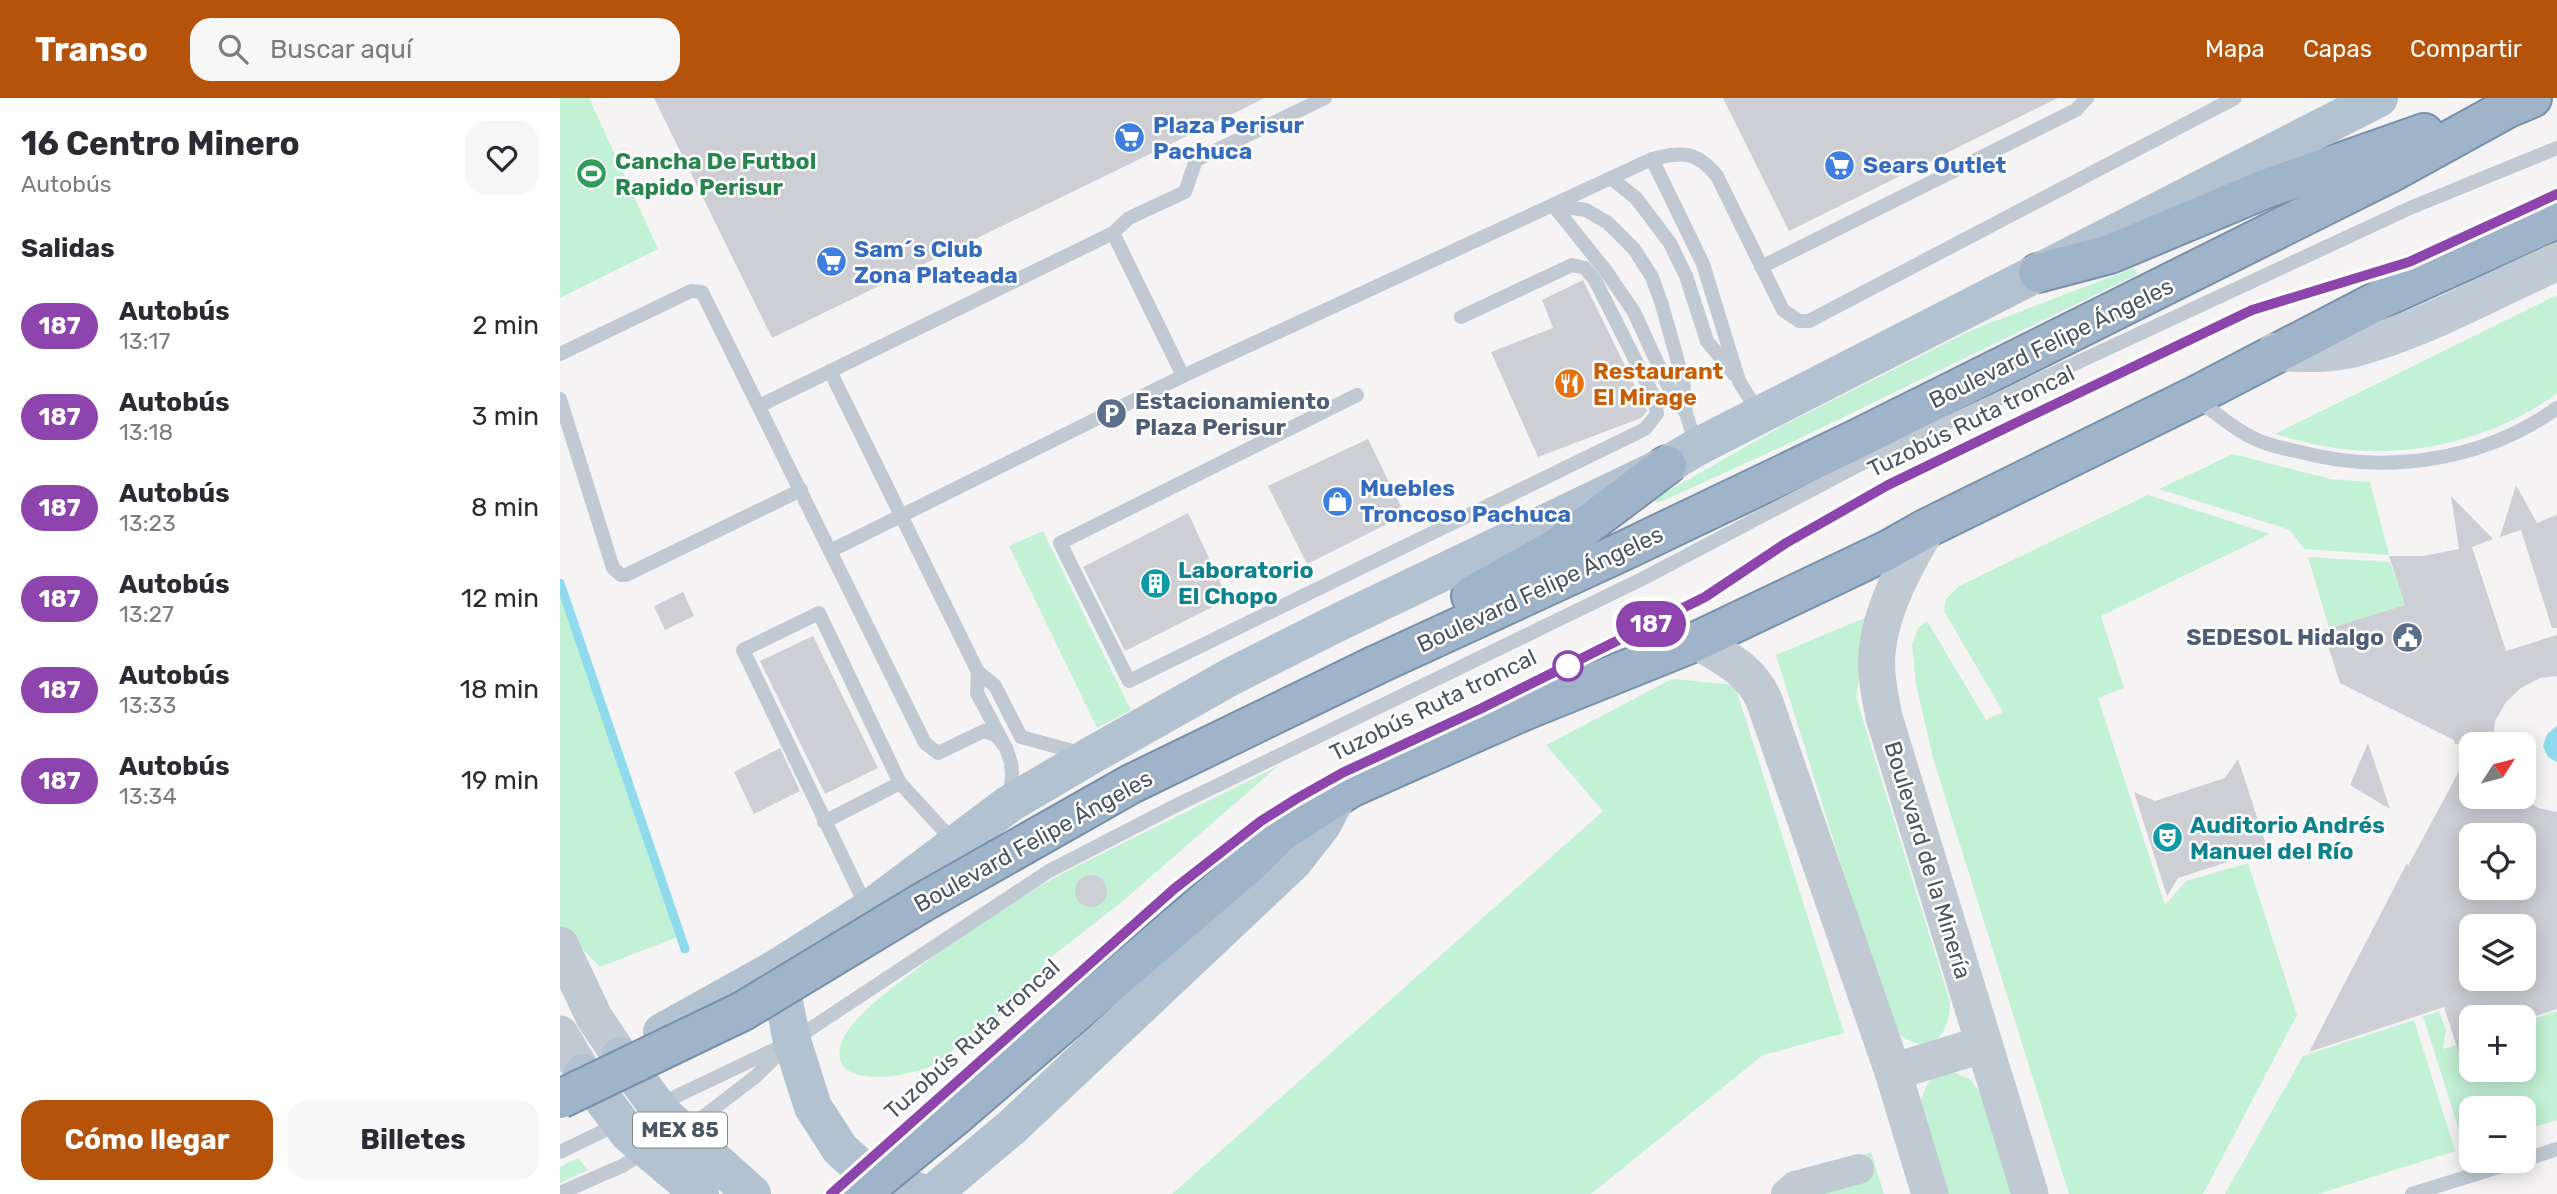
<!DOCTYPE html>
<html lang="es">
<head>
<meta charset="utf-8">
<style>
  :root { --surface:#fff; --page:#f7f7f7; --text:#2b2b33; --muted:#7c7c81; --accent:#b45309 }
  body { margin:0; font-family:Rubik,sans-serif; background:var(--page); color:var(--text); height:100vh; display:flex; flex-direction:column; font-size:26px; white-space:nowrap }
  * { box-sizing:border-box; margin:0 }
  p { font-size:23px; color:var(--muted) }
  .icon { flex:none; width:38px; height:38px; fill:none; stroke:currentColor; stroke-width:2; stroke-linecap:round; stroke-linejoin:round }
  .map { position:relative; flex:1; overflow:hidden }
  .side { display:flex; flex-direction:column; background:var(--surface); width:560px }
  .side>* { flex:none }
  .badge { padding:0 14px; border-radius:23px; font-size:24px; line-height:46px }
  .needle { width:46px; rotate:54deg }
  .controls { position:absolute; left:1899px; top:634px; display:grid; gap:14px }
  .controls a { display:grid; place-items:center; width:77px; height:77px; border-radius:14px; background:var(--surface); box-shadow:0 4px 18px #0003; font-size:35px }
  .map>.badge { position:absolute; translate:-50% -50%; box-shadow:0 0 0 4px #fff }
  h2 { padding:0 21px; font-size:26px; line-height:63px }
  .round { display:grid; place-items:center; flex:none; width:74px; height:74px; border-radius:21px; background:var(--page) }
  .overview { display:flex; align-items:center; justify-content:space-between; height:119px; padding:0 21px }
  h1 { font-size:33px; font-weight:700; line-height:52px }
  .action { display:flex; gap:14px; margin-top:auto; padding:14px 21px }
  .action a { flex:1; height:80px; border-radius:21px; background:var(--accent); color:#fff; font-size:28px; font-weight:700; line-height:80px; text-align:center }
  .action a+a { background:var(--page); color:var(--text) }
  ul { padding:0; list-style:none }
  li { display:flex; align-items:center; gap:21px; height:91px; padding:0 21px }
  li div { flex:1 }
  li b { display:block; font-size:26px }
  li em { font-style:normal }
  li .badge { min-width:77px; font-weight:700; text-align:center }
  header { display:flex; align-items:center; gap:42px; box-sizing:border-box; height:98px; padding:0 35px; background:var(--accent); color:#fff }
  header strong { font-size:33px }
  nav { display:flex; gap:38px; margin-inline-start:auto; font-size:24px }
  .search { width:490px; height:63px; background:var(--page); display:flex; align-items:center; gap:18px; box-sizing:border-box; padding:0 24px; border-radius:21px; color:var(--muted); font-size:26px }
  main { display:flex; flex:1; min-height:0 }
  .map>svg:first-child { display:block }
  .green { fill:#c3f1d5 }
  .water { fill:#90daee }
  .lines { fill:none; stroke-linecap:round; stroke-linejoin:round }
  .stream { stroke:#90daee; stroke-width:9 }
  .building { fill:#cdcfd5; fill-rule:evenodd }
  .trunk-casing { stroke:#7690ad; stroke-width:42 }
  .service { stroke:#c1cad2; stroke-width:14 }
  .minor { stroke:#c1cad2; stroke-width:30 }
  .tertiary { stroke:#c1cad2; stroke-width:37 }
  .secondary { stroke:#c1cbd6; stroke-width:38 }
  .primary { stroke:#b3c2d1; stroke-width:38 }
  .trunk { stroke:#9fb4c9; stroke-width:38 }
  .trunk-bridge-casing { stroke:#7690ad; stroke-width:42; stroke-linecap:butt }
  .trunk-bridge { stroke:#9fb4c9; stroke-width:38 }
  .line-casing { stroke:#fff; stroke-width:16 }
  .line { stroke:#8e44ad; stroke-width:10 }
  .stop-dot { fill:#fff; stroke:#8e44ad; stroke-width:3.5 }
  .labels { text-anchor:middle; stroke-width:5; stroke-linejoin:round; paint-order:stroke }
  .shield { fill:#fff; stroke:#808990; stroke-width:2 }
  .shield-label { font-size:21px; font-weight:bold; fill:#4a5661 }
  .shop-label { font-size:23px; font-weight:bold; fill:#366cbe; stroke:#fff; text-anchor:start }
  .leisure-label { font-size:23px; font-weight:bold; fill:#27864d; stroke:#fff; text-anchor:start }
  .street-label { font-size:23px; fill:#4a5661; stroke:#fff }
  .food-label { font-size:23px; font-weight:bold; fill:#c56008; stroke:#fff; text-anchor:start }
  .service-label { font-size:23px; font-weight:bold; fill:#4e5e75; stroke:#fff; text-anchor:start }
  .culture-label { font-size:23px; font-weight:bold; fill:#0d838f; stroke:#fff; text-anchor:start }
</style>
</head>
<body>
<header>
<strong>Transo</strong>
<div class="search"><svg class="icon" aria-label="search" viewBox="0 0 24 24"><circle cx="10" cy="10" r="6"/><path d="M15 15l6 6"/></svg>Buscar aquí</div>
<nav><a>Mapa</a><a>Capas</a><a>Compartir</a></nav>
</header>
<main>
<section class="side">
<div class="overview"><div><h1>16 Centro Minero</h1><p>Autobús</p></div><a class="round"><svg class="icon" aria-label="heart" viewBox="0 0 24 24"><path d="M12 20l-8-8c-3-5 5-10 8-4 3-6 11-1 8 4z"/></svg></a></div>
<h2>Salidas</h2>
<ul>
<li><span class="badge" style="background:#8e44ad;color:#fff">187</span><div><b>Autobús</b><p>13:17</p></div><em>2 min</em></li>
<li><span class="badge" style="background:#8e44ad;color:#fff">187</span><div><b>Autobús</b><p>13:18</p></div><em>3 min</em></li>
<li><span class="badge" style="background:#8e44ad;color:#fff">187</span><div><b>Autobús</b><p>13:23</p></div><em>8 min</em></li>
<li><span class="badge" style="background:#8e44ad;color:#fff">187</span><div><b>Autobús</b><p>13:27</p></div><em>12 min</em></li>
<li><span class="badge" style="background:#8e44ad;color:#fff">187</span><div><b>Autobús</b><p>13:33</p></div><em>18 min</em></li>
<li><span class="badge" style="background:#8e44ad;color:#fff">187</span><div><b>Autobús</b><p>13:34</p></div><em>19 min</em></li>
</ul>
<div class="action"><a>Cómo llegar</a><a>Billetes</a></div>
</section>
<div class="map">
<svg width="1997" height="1096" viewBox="0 0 1997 1096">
  <rect width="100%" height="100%" fill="#f5f3f3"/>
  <!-- green -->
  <g class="green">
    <polygon points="0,0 29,0 98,151 0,200"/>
    <polygon points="1574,170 1578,176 1232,344 1098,405 1094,401 1224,327 1414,231"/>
    <path d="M 1997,197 L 1997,295 C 1931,344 1843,363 1762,348 C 1746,345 1730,340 1715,336 Z"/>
    <polygon points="1673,356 1770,381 1810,384 1829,457 1744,451 1730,432 1599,391"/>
    <polygon points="1588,397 1710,436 1541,518 1564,590 1538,600 1605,807 1626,783 1688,765 1737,917 1643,1096 1509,1096 1373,660 1356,586 1352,546 1358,530 1367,523 1426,622 1443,614 1384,513 1386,501 1399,488"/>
    <polygon points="483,433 571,612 537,630 449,448"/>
    <polygon points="1748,459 1830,464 1845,507 1769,530"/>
    <polygon points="0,483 120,838 40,869 0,828"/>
    <path d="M 1309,518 L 1296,599 L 1390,904 C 1390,946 1360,962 1331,927 L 1216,557 Z"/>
    <polygon points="1112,581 1175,587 1284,935 1203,957 1031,1096 612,1096 1043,713 986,647"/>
    <path d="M 718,668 L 564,802 L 485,864 L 469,895 L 372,968 C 349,978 267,994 281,946 C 288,922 328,893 348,878 C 392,843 440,811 489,783 C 514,769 540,757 565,744 C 616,719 667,694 718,668 Z"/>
    <polygon points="1879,913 1886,932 1883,951 1911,942 1911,971 1964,971 1964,924 1997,913 1997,1022 1964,1032 1964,1010 1911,1010 1911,1049 1905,1051 1863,918"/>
    <polygon points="1854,922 1895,1053 1758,1096 1665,1096 1743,958"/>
    <polygon points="1391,973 1411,982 1426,1003 1455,1096 1384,1096 1359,1007 1367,986 1375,978"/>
    <polygon points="1311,1054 1324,1096 1214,1096 1228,1083"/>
    <polygon points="18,1060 28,1072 0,1085 0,1069"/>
  </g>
  <!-- water -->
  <polygon class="water" points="1997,628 1997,664 1988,659 1983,648 1987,636"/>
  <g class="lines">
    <!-- stream -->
    <polyline class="stream" points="0,485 125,851"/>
  </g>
  <!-- building -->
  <g class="building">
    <polygon points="94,0 705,0 212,240"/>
    <polygon points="1163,0 1498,0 1229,133"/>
    <polygon points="1023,182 1087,313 1081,320 978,359 931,254 993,230 982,202"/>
    <polygon points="808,341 845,417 747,466 708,388"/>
    <polygon points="1956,387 1977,425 1997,417 1997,530 1992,530 1961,432 1964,431 1940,439"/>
    <polygon points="1891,398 1933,441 1912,449 1946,553 1997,537 1997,578 1980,580 1961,590 1946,604 1935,623 1932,646 1895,646 1894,642 1780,585 1763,532 1845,507 1829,458 1863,458 1899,451"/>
    <polygon points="628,415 668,501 565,553 523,469"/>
    <polygon points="123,494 134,518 105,532 94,508"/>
    <polygon points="253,538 318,670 265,696 200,563"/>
    <polygon points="1808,645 1830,711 1790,687"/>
    <polygon points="220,650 240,693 194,716 174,674"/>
    <path d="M 1911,651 L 1911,698 L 1957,698 L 1978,710 L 1997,714 L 1997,911 L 1973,919 L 1911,919 L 1911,976 L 1906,977 L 1884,909 L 1749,954 L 1847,765 L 1848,768 ZM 1911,737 L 1964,737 L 1964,789 L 1911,789 ZM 1911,828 L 1964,828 L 1964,880 L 1911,880 Z"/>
    <polygon points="1678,661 1712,765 1692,756 1618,780 1607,798 1574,694 1595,703 1665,680"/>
    <circle cx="531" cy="793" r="16"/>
  </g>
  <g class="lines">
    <defs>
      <g id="trunk">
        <polyline points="1478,175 1550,156 1705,91 1864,35"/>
        <polyline points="911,498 998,449 1107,367"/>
        <polyline points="816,567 1061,454 1293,343 1828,76 1946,11 1972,0"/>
        <polyline points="395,1018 691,764 720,735 790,690 968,611 1137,543 1328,452 1367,430 1635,298 1823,200 1997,121"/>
      </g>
    </defs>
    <!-- trunk casing -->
    <use href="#trunk" class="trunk-casing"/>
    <!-- service -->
    <g class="service">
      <polyline points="1092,61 1143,166 1179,283 1199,316"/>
      <polyline points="1051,80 1076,100 1110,145 1126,178 1147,243 1174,276"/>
      <polyline points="993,107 1026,112 1048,125 1074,151 1092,179 1102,207 1123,282 1126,315 1136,347"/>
      <polyline points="993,107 1046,173 1074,214 1107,286 1125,314"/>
      <polyline points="553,135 623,278"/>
      <polyline points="1201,169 1516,12 1527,0"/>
      <polyline points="0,256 131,193 142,194 365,645 378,655 424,633 436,637 446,650"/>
      <polyline points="270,273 418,574 435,588 461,639 520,655"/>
      <polyline points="797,297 500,445 569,583 1085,331 1097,316 1095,301 1035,182 1025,170 1012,167 901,219"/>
      <polyline points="0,301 53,470 61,477 66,477 241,392"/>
      <path d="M 1638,301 C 1656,316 1673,330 1695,341 C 1707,347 1722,350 1736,353 C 1824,377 1922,364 1997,310"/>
      <polyline points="199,308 553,135 569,120 625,94 636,62 765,0"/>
      <path d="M 270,453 L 623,278 L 1092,61 C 1122,54 1136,52 1157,78 L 1223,212 L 1239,223 L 1249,223 L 1675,0"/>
      <polyline points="418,574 417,595 446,650 451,665 452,676 450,701"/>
      <polyline points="909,617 1145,499 1226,445 1328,388 1464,321 1691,212 1849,165 1997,96"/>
      <polyline points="264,724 340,685"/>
      <polyline points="308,812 183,552 259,515 340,685 395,745"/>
      <polyline points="98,1007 222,948"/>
      <polyline points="122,1032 144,1018 195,979 232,943 489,773 617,707 1082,481 1316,358 1850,110 1997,50"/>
      <polyline points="0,1054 58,1026"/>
      <polyline points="1964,1062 1997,1051"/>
      <polyline points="0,1095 62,1068 86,1053"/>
      <polyline points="271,1096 614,791 701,724 767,683"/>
      <polyline points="1852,1096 1961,1062"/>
    </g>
    <!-- minor -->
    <polyline class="minor" points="1226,1096 1235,1088 1299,1071"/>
    <!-- tertiary -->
    <g class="tertiary">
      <path d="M 1367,430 C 1345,468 1321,510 1317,555 C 1315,576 1320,598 1324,619 L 1470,1096"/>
      <path d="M 1137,543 C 1165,560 1190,571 1204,602 L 1333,974 L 1370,1096"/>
      <polyline points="0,847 34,919 60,958"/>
      <polyline points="0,936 23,975"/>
      <polyline points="1333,974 1424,946"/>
    </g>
    <!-- secondary -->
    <path class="secondary" d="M 1715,254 C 1741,255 1770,257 1795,250 C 1866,231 1931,193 1997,164"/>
    <!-- primary -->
    <g class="primary">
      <polyline points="217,870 232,943 253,1009 280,1051 301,1070 340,1088 366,1096"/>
      <polyline points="102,934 217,870 308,812 449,706 532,657 672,578 779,524 1107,367 1137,349 1819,0"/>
      <polyline points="60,958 103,1016 192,1096"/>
      <polyline points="23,975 69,1036 140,1096"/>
      <polyline points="372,1096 452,1029 733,764 762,727 778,697"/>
    </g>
    <!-- trunk -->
    <use href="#trunk" class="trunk"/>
    <defs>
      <g id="trunk-bridge">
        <polyline points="0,1001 183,913 363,804 571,686 816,567"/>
        <polyline points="300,1096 395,1018"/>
      </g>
    </defs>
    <!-- trunk-bridge casing -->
    <use href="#trunk-bridge" class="trunk-bridge-casing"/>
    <!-- trunk-bridge -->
    <use href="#trunk-bridge" class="trunk-bridge"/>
  </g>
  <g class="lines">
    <defs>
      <polyline id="line" points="271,1096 614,791 701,723 736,701 782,675 920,611 1145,499 1226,445 1328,387 1464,321 1692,212 1849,164 1997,96"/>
    </defs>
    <!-- line casing -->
    <use href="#line" class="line-casing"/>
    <!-- line -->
    <use href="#line" class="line"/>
  </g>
  <!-- icons -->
  <defs>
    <symbol id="supermarket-disc" viewBox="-11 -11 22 22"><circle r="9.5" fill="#3f7fe0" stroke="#fff"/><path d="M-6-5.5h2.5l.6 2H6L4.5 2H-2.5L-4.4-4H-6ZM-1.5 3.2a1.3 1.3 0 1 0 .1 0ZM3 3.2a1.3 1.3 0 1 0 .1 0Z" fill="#fff"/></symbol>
    <symbol id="stadium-disc" viewBox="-11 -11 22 22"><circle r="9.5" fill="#2e9e5b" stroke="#fff"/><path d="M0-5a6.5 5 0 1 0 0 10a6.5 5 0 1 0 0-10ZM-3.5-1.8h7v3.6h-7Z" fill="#fff"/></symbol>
    <symbol id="restaurant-disc" viewBox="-11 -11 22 22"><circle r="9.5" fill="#e8710a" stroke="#fff"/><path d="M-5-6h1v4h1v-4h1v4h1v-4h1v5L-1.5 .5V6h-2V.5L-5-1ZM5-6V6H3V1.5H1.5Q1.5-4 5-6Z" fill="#fff"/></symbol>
    <symbol id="parking-disc" viewBox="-11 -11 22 22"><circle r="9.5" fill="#5c6f8a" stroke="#fff"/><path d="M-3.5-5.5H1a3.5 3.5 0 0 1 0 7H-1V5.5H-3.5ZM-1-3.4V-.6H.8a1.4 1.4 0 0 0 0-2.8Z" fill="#fff"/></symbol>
    <symbol id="shop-disc" viewBox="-11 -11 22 22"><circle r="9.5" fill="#3f7fe0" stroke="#fff"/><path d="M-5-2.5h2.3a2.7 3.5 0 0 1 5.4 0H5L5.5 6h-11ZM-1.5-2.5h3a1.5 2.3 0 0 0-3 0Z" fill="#fff"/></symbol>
    <symbol id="building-disc" viewBox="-11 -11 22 22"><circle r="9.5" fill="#0f9aa8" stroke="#fff"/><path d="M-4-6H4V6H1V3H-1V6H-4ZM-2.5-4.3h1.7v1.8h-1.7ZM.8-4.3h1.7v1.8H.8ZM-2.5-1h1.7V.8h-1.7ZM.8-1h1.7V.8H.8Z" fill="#fff"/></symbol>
    <symbol id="civic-disc" viewBox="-11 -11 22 22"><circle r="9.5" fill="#5c6f8a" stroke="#fff"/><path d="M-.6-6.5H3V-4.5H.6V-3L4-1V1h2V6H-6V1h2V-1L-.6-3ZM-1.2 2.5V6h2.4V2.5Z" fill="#fff"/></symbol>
    <symbol id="theatre-disc" viewBox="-11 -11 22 22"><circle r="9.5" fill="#0f9aa8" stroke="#fff"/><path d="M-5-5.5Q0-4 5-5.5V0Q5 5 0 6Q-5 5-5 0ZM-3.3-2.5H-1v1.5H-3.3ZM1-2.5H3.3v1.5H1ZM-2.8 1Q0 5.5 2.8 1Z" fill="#fff"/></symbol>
  </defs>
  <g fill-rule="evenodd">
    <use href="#supermarket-disc" x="552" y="22" width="35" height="35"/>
    <use href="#supermarket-disc" x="1262" y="50" width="35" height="35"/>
    <use href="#stadium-disc" x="14" y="58" width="35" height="35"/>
    <use href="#supermarket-disc" x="254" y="146" width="35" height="35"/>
    <use href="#restaurant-disc" x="992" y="268" width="35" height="35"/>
    <use href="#parking-disc" x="534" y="298" width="35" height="35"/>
    <use href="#shop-disc" x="760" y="386" width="35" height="35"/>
    <use href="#building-disc" x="578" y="468" width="35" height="35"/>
    <use href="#civic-disc" x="1830" y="522" width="35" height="35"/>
    <use href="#theatre-disc" x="1590" y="722" width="35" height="35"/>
  </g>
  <!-- markers -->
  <circle class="stop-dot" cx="1008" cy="568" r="14"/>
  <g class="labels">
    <!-- shield labels -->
    <rect class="shield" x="73" y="1014.5" width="94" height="35" rx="5"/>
    <g class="shield-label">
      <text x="120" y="1039">MEX 85</text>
    </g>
    <!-- shop labels -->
    <g class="shop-label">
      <text x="593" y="35">Plaza Perisur<tspan x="593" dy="26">Pachuca</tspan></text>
      <text x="1303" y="75">Sears Outlet</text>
      <text x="294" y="159">Sam´s Club<tspan x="294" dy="26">Zona Plateada</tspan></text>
      <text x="800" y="398">Muebles<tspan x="800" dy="26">Troncoso Pachuca</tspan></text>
    </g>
    <!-- leisure labels -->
    <g class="leisure-label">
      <text x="55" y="71">Cancha De Futbol<tspan x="55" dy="26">Rapido Perisur</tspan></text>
    </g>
    <!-- street labels -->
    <g class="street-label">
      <text transform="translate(1491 245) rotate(-26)" y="8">Boulevard Felipe Ángeles</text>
      <text transform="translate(1411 323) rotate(-26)" y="8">Tuzobús Ruta troncal</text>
      <text transform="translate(980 491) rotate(-25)" y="8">Boulevard Felipe Ángeles</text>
      <text transform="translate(873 607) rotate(-26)" y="8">Tuzobús Ruta troncal</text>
      <text transform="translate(473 743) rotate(-29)" y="8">Boulevard Felipe Ángeles</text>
      <text transform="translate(1368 762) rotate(73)" y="8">Boulevard de la Minería</text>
      <text transform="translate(412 941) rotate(-42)" y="8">Tuzobús Ruta troncal</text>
    </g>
    <!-- food labels -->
    <g class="food-label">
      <text x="1033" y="281">Restaurant<tspan x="1033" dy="26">El Mirage</tspan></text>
    </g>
    <!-- service labels -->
    <g class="service-label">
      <text x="575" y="311">Estacionamiento<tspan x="575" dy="26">Plaza Perisur</tspan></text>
      <text x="1824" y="547" text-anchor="end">SEDESOL Hidalgo</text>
    </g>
    <!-- culture labels -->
    <g class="culture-label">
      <text x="618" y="480">Laboratorio<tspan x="618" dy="26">El Chopo</tspan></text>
      <text x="1630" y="735">Auditorio Andrés<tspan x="1630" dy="26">Manuel del Río</tspan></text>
    </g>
  </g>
</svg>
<div class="controls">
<a><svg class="needle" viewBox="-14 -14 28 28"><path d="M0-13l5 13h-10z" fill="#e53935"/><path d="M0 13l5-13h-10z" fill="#7c7c81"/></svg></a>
<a><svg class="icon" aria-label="locate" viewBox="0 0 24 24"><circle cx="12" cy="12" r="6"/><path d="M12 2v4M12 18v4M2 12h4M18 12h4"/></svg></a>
<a><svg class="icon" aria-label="layers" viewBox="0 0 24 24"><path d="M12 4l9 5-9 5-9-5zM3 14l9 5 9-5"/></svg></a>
<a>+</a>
<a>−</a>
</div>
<b class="badge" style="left:1091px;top:526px;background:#8e44ad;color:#fff">187</b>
</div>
</main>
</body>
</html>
